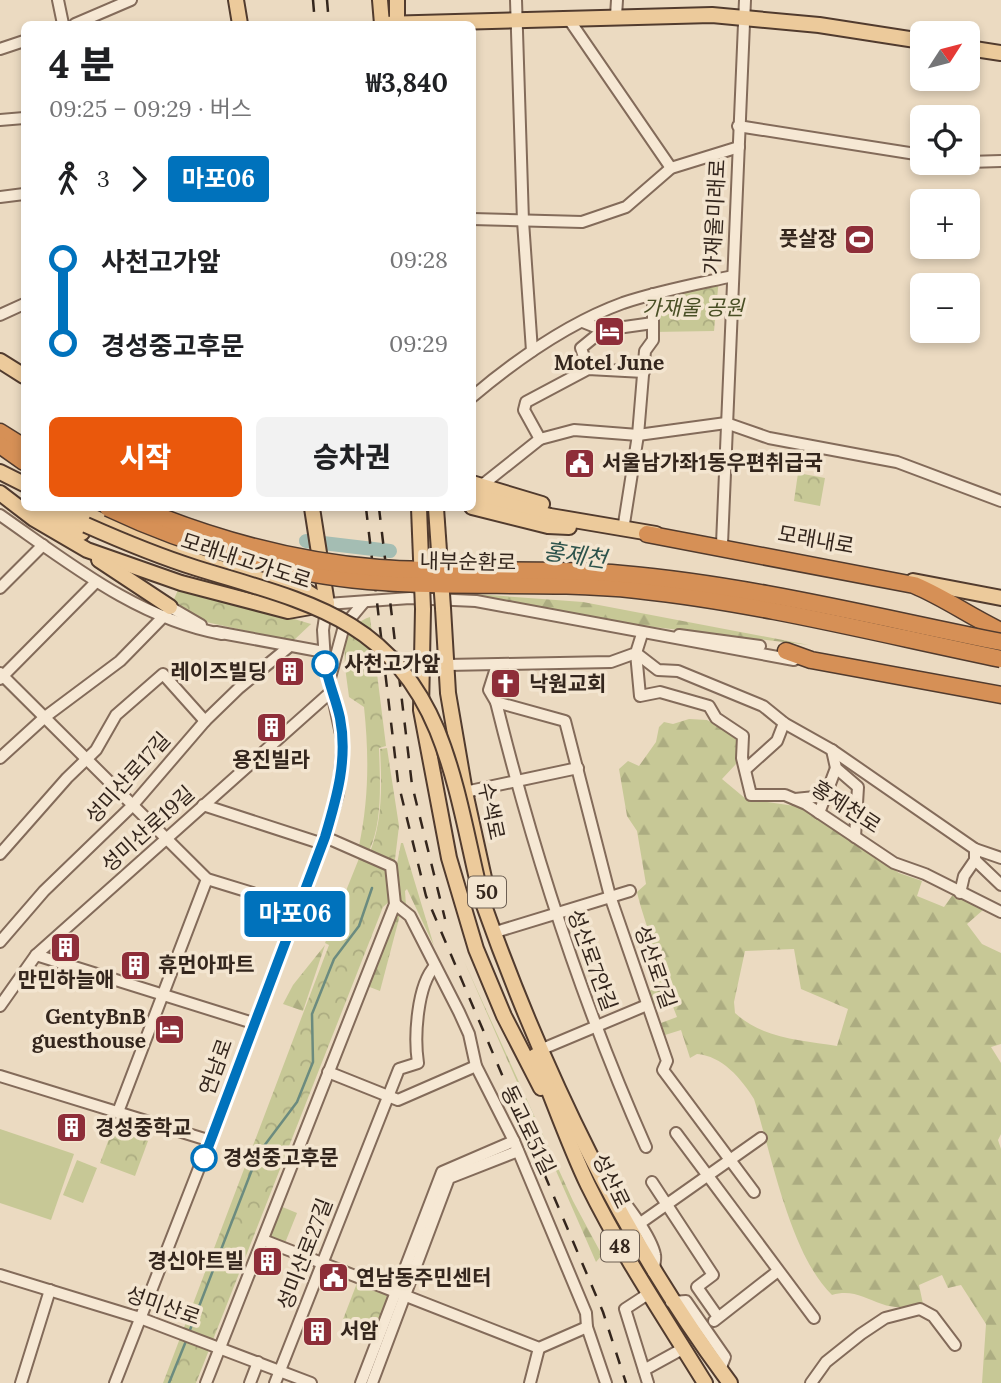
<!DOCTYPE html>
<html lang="ko">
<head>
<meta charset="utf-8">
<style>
  :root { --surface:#fff; --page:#f2f2f2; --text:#202124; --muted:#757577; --accent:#ea580c }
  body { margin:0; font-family:Lora,"Noto Sans KR",serif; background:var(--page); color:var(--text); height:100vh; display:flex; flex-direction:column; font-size:26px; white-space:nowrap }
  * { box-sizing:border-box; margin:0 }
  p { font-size:23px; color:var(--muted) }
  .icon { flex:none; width:38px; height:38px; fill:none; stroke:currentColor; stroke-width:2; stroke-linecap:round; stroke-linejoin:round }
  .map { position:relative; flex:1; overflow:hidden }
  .drawer { position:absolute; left:21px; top:21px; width:455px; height:490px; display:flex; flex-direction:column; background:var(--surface); border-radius:10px; box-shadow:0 4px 10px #0003 }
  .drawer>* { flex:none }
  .badge { padding:0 14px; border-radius:5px; font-size:24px; line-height:46px }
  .needle { width:46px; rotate:54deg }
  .fabs { position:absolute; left:910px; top:21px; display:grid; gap:14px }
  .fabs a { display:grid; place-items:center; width:70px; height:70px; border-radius:10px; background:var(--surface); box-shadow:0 4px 10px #0003; font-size:35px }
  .map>.badge { position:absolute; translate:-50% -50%; box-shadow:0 0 0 4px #fff }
  .legs { display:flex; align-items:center; gap:10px; height:77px; padding:0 28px; font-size:23px }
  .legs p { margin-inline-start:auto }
  .headline { display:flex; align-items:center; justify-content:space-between; height:119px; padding:0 28px }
  h1 { font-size:38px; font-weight:800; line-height:52px }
  .primary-button { display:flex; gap:14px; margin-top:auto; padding:14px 28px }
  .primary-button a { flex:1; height:80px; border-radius:10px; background:var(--accent); color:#fff; font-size:28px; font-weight:800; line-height:80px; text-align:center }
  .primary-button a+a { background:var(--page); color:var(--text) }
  ul { padding:0 28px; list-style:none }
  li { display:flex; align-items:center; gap:24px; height:84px; font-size:26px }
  li i { display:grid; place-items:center; width:10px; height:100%; margin:0 9px; background:currentColor }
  li i::after { content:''; width:18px; height:18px; margin:-9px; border:5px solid; border-radius:50%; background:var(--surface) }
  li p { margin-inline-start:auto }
  li:first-child i { background:linear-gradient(#0000 50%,currentColor 0) }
  li:last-child i { background:linear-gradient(currentColor 50%,#0000 0) }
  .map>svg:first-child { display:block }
  .grass { fill:#c7c896 }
  .forest { fill:url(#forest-firs); fill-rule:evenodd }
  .park { fill:url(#park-crowns) }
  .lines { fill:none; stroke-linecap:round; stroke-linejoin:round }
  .stream { stroke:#6b8b7f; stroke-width:2.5 }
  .river { stroke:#a4bdb3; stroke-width:14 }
  .minor-casing { stroke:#836b5a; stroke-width:14 }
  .major-casing { stroke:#513b2e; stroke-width:18 }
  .highway-casing { stroke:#513b2e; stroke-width:19 }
  .minor { stroke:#f6e8d4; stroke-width:10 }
  .major { stroke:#ecca9b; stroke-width:14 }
  .highway { stroke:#d69056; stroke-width:16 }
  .rail { stroke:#34261d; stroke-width:2.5; stroke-dasharray:12 12; stroke-linecap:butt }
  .major-bridge-casing { stroke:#513b2e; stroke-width:18; stroke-linecap:butt }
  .highway-bridge-casing { stroke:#513b2e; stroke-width:19; stroke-linecap:butt }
  .major-bridge { stroke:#ecca9b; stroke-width:14 }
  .highway-bridge { stroke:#d69056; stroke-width:16 }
  .line-1-casing { stroke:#fff; stroke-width:16 }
  .line-1 { stroke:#0072bc; stroke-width:10 }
  .stop-1-dot { fill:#fff; stroke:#0072bc; stroke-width:3.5 }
  .labels { text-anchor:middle; stroke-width:7; stroke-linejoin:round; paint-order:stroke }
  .shield { fill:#f3e5d0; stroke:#6d5f53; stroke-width:2 }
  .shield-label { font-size:19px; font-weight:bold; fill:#34261d }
  .street-label { font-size:21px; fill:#34261d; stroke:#f3e5d0 }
  .poi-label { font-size:21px; font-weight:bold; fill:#34261d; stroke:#f3e5d0; text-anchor:start }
  .park-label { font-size:21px; font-style:italic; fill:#494f25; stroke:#f3e5d0 }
  .stop-label { font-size:21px; font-weight:bold; fill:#34261d; stroke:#f3e5d0; text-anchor:start }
  .water-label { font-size:23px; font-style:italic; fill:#2d534c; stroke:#f3e5d0 }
</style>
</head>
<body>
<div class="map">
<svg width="1001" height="1383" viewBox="0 0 1001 1383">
  <defs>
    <pattern id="forest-firs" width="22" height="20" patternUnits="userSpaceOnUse" patternTransform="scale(1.75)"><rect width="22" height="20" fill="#c7c896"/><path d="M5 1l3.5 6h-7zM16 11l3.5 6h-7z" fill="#acac81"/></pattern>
    <pattern id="park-crowns" width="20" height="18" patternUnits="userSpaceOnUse" patternTransform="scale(1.75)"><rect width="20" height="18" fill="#c7c896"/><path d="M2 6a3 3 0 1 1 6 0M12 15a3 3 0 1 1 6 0" fill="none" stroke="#acac81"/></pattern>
  </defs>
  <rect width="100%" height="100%" fill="#ebdac1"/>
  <!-- grass -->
  <g class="grass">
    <polygon points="0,1129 74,1154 51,1220 0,1203"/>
    <polygon points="77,1160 97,1168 83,1203 63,1195"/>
    <polygon points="280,1206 297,1213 285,1243 271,1238 269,1233"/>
  </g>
  <!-- forest -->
  <g class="forest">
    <polygon points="449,592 583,602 809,645 628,624"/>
    <path d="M 689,719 L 707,720 L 739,738 L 736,764 L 722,779 L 746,799 L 802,807 L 899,873 L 922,881 L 917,896 L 944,907 L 954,893 L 983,910 L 967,924 L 982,944 L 1001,953 L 1001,1044 L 991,1047 L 1001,1063 L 1001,1134 L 998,1140 L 1001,1149 L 1001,1383 L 982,1383 L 986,1324 L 961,1285 L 948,1288 L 942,1275 L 919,1285 L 923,1304 C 910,1307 895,1309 882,1304 C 864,1298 852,1289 832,1295 C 790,1254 772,1156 754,1099 C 741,1078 722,1056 697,1054 L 690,1058 L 681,1030 L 665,1035 L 661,1023 L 677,1017 L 670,999 L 652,1005 L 647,992 L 659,986 C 661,961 643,919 637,892 L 646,884 L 637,831 L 627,816 L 619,769 L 628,761 L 639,766 L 656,742 L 659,727 L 664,722 L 673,724 ZM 794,949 L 801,989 L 848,1009 L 837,1046 C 802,1040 763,1039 735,1013 L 734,1002 L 745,951 Z"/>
    <polygon points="401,843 403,843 434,946 407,889 405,891 406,906 397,901 396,869"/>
    <polygon points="398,912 400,915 380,991 367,986"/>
    <polygon points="325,945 303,1011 283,1004 293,985"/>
    <polygon points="464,961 573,1201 602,1255 596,1262"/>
  </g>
  <!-- park -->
  <g class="park">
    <polygon points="719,278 714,331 653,332 656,293"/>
    <polygon points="798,473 825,478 820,506 794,501"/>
    <polygon points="180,585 311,624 293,641 197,620 172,604"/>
    <path d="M 370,617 L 386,746 L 379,748 C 380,780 383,822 369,851 L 359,846 C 369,798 369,755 364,707 L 349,697 C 346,668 334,629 370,617 Z"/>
    <path d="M 387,748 L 399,826 L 390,901 L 383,907 L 196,1383 L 163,1383 L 329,945 L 325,943 L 360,856 L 367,859 C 383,825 382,786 380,749 Z"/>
    <polygon points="113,1128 148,1141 135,1176 100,1163"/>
    <polygon points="357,1283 386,1294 389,1300 375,1335 342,1322"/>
  </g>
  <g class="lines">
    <!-- stream -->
    <g class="stream">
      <polyline points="188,1335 258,1154 297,1102 313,1062 312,1014 334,959 359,926 372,888"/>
      <polyline points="169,1383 186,1341"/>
    </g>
    <!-- river -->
    <polyline class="river" points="306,541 390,551"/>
    <defs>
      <g id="minor">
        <polyline points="58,0 63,24"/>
        <polyline points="516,0 523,221 532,351"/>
        <polyline points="616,16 617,0"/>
        <polyline points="570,21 671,168"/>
        <polyline points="75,24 131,0"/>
        <polyline points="0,49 24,41"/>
        <polyline points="0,120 24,118"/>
        <polyline points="738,126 922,155"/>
        <polyline points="968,162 1001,161"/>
        <polyline points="0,197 24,194"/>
        <polyline points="472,219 582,222 626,207 671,168 739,147"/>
        <polyline points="0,315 24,304"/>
        <polyline points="583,322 603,330 653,323"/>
        <polyline points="588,369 581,348 603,330"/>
        <polyline points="644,372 588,369 526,402 524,410 540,439 574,430 638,435 726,423 769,438 897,462 1001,501"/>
        <path d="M 472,397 C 517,359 568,323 623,303 C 659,291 697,284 733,276"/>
        <polyline points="481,486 540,439"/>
        <path d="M 0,515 C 69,563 138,619 222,634"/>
        <polyline points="623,530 638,435 645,351 653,340 653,294"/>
        <polyline points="722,544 745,0"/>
        <polyline points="0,588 43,545"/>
        <polyline points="170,607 201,625"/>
        <polyline points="216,632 324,652"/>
        <polyline points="679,635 760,646"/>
        <polyline points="636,653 640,696 660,692 709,706 716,718 743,736 742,758 751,795 785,795 806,804 894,863 925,874 1001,912"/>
        <polyline points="636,653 658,670 678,671 763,706 784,723 832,750 975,849 1001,858"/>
        <polyline points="447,665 611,662 636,653 642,634"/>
        <path d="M 497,665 L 489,690 L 496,702 C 534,855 582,1003 646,1147"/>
        <polyline points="0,673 207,879 298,907"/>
        <polyline points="330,678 344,626 364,602"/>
        <polyline points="0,679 96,582"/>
        <polyline points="496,702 565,721 610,896 667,1061 663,1070 754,1192"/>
        <polyline points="832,750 836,768 858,787 855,837"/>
        <polyline points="0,758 45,717 120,661 164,616"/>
        <polyline points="747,768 777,741 784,723"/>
        <polyline points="465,792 578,768"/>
        <polyline points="795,799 825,796"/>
        <polyline points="203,805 323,844"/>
        <polyline points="819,813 836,768"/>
        <polyline points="975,849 975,860 1001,885"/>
        <polyline points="0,854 67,778 96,750 116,715 163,674 205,721"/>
        <polyline points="960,893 964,876 975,860"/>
        <polyline points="395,904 410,916 459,1012 469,1034 476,1066 514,1141 586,1313 587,1327 606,1383"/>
        <polyline points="499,931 630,891"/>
        <polyline points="0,942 44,891 132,806 205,721 239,688 290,646"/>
        <polyline points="36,955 253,1023"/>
        <polyline points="0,1006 36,955 332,691"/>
        <polyline points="547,1047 647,1005"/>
        <polyline points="328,1072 398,1100 476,1066"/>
        <polyline points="0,1076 211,1141"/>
        <polyline points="118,1112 207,879"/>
        <polyline points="676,1133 814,1318"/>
        <polyline points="652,1182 713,1275 697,1287 718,1317"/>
        <path d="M 610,1189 C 623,1195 652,1239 655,1255 C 656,1259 654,1267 653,1272"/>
        <polyline points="639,1224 761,1138"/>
        <polyline points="263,1240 539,1348 587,1327"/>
        <polyline points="0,1275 140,1318 311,1383"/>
        <polyline points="648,1294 625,1309 648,1383"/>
        <polyline points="671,1302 686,1301 725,1357 720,1370"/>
        <polyline points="714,1321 778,1271"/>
        <polyline points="644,1370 684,1348"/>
        <polyline points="21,1383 50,1290"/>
        <polyline points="115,1383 244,1053 325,837 338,794 343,743 325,661 323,630 327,604 410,598 476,601 794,660"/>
        <polyline points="206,1383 395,904 391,866 325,837"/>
        <polyline points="250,1383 258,1362"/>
        <path d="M 275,1383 L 399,1069 L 418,1063 C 414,1037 417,985 435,966"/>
        <polyline points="361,1383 442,1172 514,1141"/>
        <polyline points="372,1383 449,1178 518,1151"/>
        <polyline points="530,1383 539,1348"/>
        <polyline points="811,1383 826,1362 861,1334 885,1318 920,1309 933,1316 955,1345"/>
      </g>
      <g id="major">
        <polyline points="236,0 240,24"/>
        <polyline points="380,0 382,24"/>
        <polyline points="397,0 397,24"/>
        <polyline points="382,24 712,15 819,25 922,41"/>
        <polyline points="968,48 1001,53"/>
        <polyline points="0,361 24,376"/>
        <polyline points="0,472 24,484"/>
        <polyline points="472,483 542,504"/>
        <polyline points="0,493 34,519 87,550 181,583 288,611 327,604"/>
        <polyline points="472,495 550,516 656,534"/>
        <polyline points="472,507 548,526 569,527"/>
        <polyline points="36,508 82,533"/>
        <polyline points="58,508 79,520"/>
        <polyline points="74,508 159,547 296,585 327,604"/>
        <polyline points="312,508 327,604"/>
        <polyline points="99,560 170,607"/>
        <polyline points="913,581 1001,598"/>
        <polyline points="443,608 448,693 465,792 486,887"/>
        <polyline points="423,609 421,710 449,858 476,949 504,1016 541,1088"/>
        <path d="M 482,900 C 543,1072 621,1237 730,1383"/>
        <path d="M 535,1056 C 553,1099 568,1143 588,1185 C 622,1254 665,1318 705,1383"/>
      </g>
      <g id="highway">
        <polyline points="0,432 24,447"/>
        <polyline points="0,445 24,462"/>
        <path d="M 647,534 L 914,585 C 945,598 971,617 1001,631"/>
        <polyline points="786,651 811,660 1001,695"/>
      </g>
    </defs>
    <!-- minor casing -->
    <use href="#minor" class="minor-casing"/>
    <!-- major casing -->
    <use href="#major" class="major-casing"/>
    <!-- highway casing -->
    <use href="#highway" class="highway-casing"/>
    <!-- minor -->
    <use href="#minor" class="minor"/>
    <!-- major -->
    <use href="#major" class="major"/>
    <!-- highway -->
    <use href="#highway" class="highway"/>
    <!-- rail -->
    <g class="rail">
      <polyline points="313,0 315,24"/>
      <polyline points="327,0 329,24"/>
      <polyline points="366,508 398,782 426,896 603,1312 626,1383"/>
      <polyline points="379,508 412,785 445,919"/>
    </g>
    <defs>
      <g id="major-bridge">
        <polyline points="419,508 423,609"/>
        <polyline points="436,508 443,608"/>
        <path d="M 86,525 C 122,541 158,556 196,568 C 301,601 389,615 437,730 C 459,784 468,844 482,900"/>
      </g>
      <g id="highway-bridge">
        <path d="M 108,508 C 188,546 293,577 383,582 C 467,588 552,581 637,590 C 759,603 880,634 1001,659"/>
        <path d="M 139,508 C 214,539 298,562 379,568 C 459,574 541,567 622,574 C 749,585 876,617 1001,642"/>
      </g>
    </defs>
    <!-- major-bridge casing -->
    <use href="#major-bridge" class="major-bridge-casing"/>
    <!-- highway-bridge casing -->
    <use href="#highway-bridge" class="highway-bridge-casing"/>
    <!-- major-bridge -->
    <use href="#major-bridge" class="major-bridge"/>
    <!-- highway-bridge -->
    <use href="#highway-bridge" class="highway-bridge"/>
  </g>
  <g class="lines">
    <defs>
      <path id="line-1" d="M 204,1158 L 325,837 C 337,797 348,759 340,718 C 336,699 328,682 325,664"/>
    </defs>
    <!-- line-1 casing -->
    <use href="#line-1" class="line-1-casing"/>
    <!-- line-1 -->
    <use href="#line-1" class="line-1"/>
  </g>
  <!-- icons -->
  <defs>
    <symbol id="stadium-square" viewBox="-11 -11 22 22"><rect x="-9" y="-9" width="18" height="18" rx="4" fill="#8e2e39" stroke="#f3e5d0"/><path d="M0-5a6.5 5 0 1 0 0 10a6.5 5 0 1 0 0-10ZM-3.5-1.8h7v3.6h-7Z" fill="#fff"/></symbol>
    <symbol id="hotel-square" viewBox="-11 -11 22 22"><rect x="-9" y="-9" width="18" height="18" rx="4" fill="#8e2e39" stroke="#f3e5d0"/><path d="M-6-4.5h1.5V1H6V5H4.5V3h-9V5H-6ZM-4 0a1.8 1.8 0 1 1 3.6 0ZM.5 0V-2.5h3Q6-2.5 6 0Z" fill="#fff"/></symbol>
    <symbol id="civic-square" viewBox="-11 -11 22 22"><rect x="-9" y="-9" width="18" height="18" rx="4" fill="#8e2e39" stroke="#f3e5d0"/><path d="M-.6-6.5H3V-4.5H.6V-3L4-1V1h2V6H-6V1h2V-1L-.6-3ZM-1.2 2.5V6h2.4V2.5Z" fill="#fff"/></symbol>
    <symbol id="building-square" viewBox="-11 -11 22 22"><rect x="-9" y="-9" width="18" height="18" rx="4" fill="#8e2e39" stroke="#f3e5d0"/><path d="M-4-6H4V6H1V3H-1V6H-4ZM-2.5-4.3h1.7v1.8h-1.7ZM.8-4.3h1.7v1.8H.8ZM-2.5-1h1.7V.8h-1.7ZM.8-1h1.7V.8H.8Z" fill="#fff"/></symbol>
    <symbol id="church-square" viewBox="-11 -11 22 22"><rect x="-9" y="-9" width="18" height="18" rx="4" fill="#8e2e39" stroke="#f3e5d0"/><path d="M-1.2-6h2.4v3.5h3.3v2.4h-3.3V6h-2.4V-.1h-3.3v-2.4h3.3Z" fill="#fff"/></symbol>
  </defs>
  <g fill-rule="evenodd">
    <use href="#stadium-square" x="842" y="222" width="35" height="35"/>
    <use href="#hotel-square" x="592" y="314" width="35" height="35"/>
    <use href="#civic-square" x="562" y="446" width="35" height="35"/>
    <use href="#building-square" x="272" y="654" width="35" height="35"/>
    <use href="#church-square" x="488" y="666" width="35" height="35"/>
    <use href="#building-square" x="254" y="710" width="35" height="35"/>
    <use href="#building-square" x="48" y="930" width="35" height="35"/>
    <use href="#building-square" x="118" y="948" width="35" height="35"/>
    <use href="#hotel-square" x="152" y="1012" width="35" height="35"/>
    <use href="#building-square" x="54" y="1110" width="35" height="35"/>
    <use href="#building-square" x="250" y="1244" width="35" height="35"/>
    <use href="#civic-square" x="316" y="1260" width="35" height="35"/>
    <use href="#building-square" x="300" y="1314" width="35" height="35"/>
  </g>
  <!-- markers -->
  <g class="stop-1-dot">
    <circle cx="325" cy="664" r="12"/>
    <circle cx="204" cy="1158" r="12"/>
  </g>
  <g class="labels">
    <!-- shield labels -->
    <g class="shield">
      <rect x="468" y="876.5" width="38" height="31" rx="5"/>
      <rect x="601" y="1230.5" width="38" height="31" rx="5"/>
    </g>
    <g class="shield-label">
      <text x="487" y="899">50</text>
      <text x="620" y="1253">48</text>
    </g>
    <!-- street labels -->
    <g class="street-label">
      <text transform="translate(715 217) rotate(-87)" y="7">가재울미래로</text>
      <text transform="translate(816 540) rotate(10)" y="7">모래내로</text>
      <text transform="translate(246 561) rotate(18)" y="7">모래내고가도로</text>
      <text transform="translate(468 562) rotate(1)" y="7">내부순환로</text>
      <text transform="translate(128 778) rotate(-48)" y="7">성미산로17길</text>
      <text transform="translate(846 807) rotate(33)" y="7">홍제천로</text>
      <text transform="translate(491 811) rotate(78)" y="7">수색로</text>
      <text transform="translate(148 829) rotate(-42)" y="7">성미산로19길</text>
      <text transform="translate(592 960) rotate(70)" y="7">성산로7안길</text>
      <text transform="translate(655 967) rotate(71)" y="7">성산로7길</text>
      <text transform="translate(216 1067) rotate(-70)" y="7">연남로</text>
      <text transform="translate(528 1130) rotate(64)" y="7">동교로51길</text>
      <text transform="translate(611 1181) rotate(64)" y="7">성산로</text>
      <text transform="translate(305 1254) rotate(-69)" y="7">성미산로27길</text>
      <text transform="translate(163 1306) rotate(19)" y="7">성미산로</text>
    </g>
    <!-- poi labels -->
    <g class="poi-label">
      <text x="837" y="246" text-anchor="end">풋살장</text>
      <text x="609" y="370" text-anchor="middle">Motel June</text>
      <text x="602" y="470">서울남가좌1동우편취급국</text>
      <text x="267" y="679" text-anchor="end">레이즈빌딩</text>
      <text x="529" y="691">낙원교회</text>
      <text x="271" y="767" text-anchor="middle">용진빌라</text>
      <text x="158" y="972">휴먼아파트</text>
      <text x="66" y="987" text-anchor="middle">만민하늘애</text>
      <text x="146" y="1024" text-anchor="end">GentyBnB<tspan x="146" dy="24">guesthouse</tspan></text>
      <text x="95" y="1135">경성중학교</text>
      <text x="244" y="1268" text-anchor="end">경신아트빌</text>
      <text x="356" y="1285">연남동주민센터</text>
      <text x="340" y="1338">서암</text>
    </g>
    <!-- park labels -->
    <g class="park-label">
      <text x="693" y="315">가재울 공원</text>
    </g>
    <!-- stop labels -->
    <g class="stop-label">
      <text x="344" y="671">사천고가앞</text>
      <text x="223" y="1165">경성중고후문</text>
    </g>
    <!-- water labels -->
    <g class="water-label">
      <text transform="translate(575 555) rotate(8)" y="8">홍제천</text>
    </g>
  </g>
</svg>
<div class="fabs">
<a><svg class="needle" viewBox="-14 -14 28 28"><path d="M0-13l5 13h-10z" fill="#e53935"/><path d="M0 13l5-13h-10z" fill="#757577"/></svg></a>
<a><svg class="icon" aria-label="locate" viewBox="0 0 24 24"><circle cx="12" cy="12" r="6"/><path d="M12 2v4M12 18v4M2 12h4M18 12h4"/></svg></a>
<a>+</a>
<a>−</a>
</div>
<b class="badge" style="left:295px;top:914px;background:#0072bc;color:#fff">마포06</b>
<section class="drawer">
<div class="headline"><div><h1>4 분</h1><p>09:25 – 09:29 · 버스</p></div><b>₩3,840</b></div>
<div class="legs"><svg class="icon" aria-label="walk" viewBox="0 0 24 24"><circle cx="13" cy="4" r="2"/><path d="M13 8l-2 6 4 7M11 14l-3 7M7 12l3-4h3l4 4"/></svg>3<svg class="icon" aria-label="forward" viewBox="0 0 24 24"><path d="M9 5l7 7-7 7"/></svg><b class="badge" style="background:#0072bc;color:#fff">마포06</b></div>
<ul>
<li><i style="color:#0072bc"></i><b>사천고가앞</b><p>09:28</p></li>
<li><i style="color:#0072bc"></i><b>경성중고후문</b><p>09:29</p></li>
</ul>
<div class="primary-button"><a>시작</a><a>승차권</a></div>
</section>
</div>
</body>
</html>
